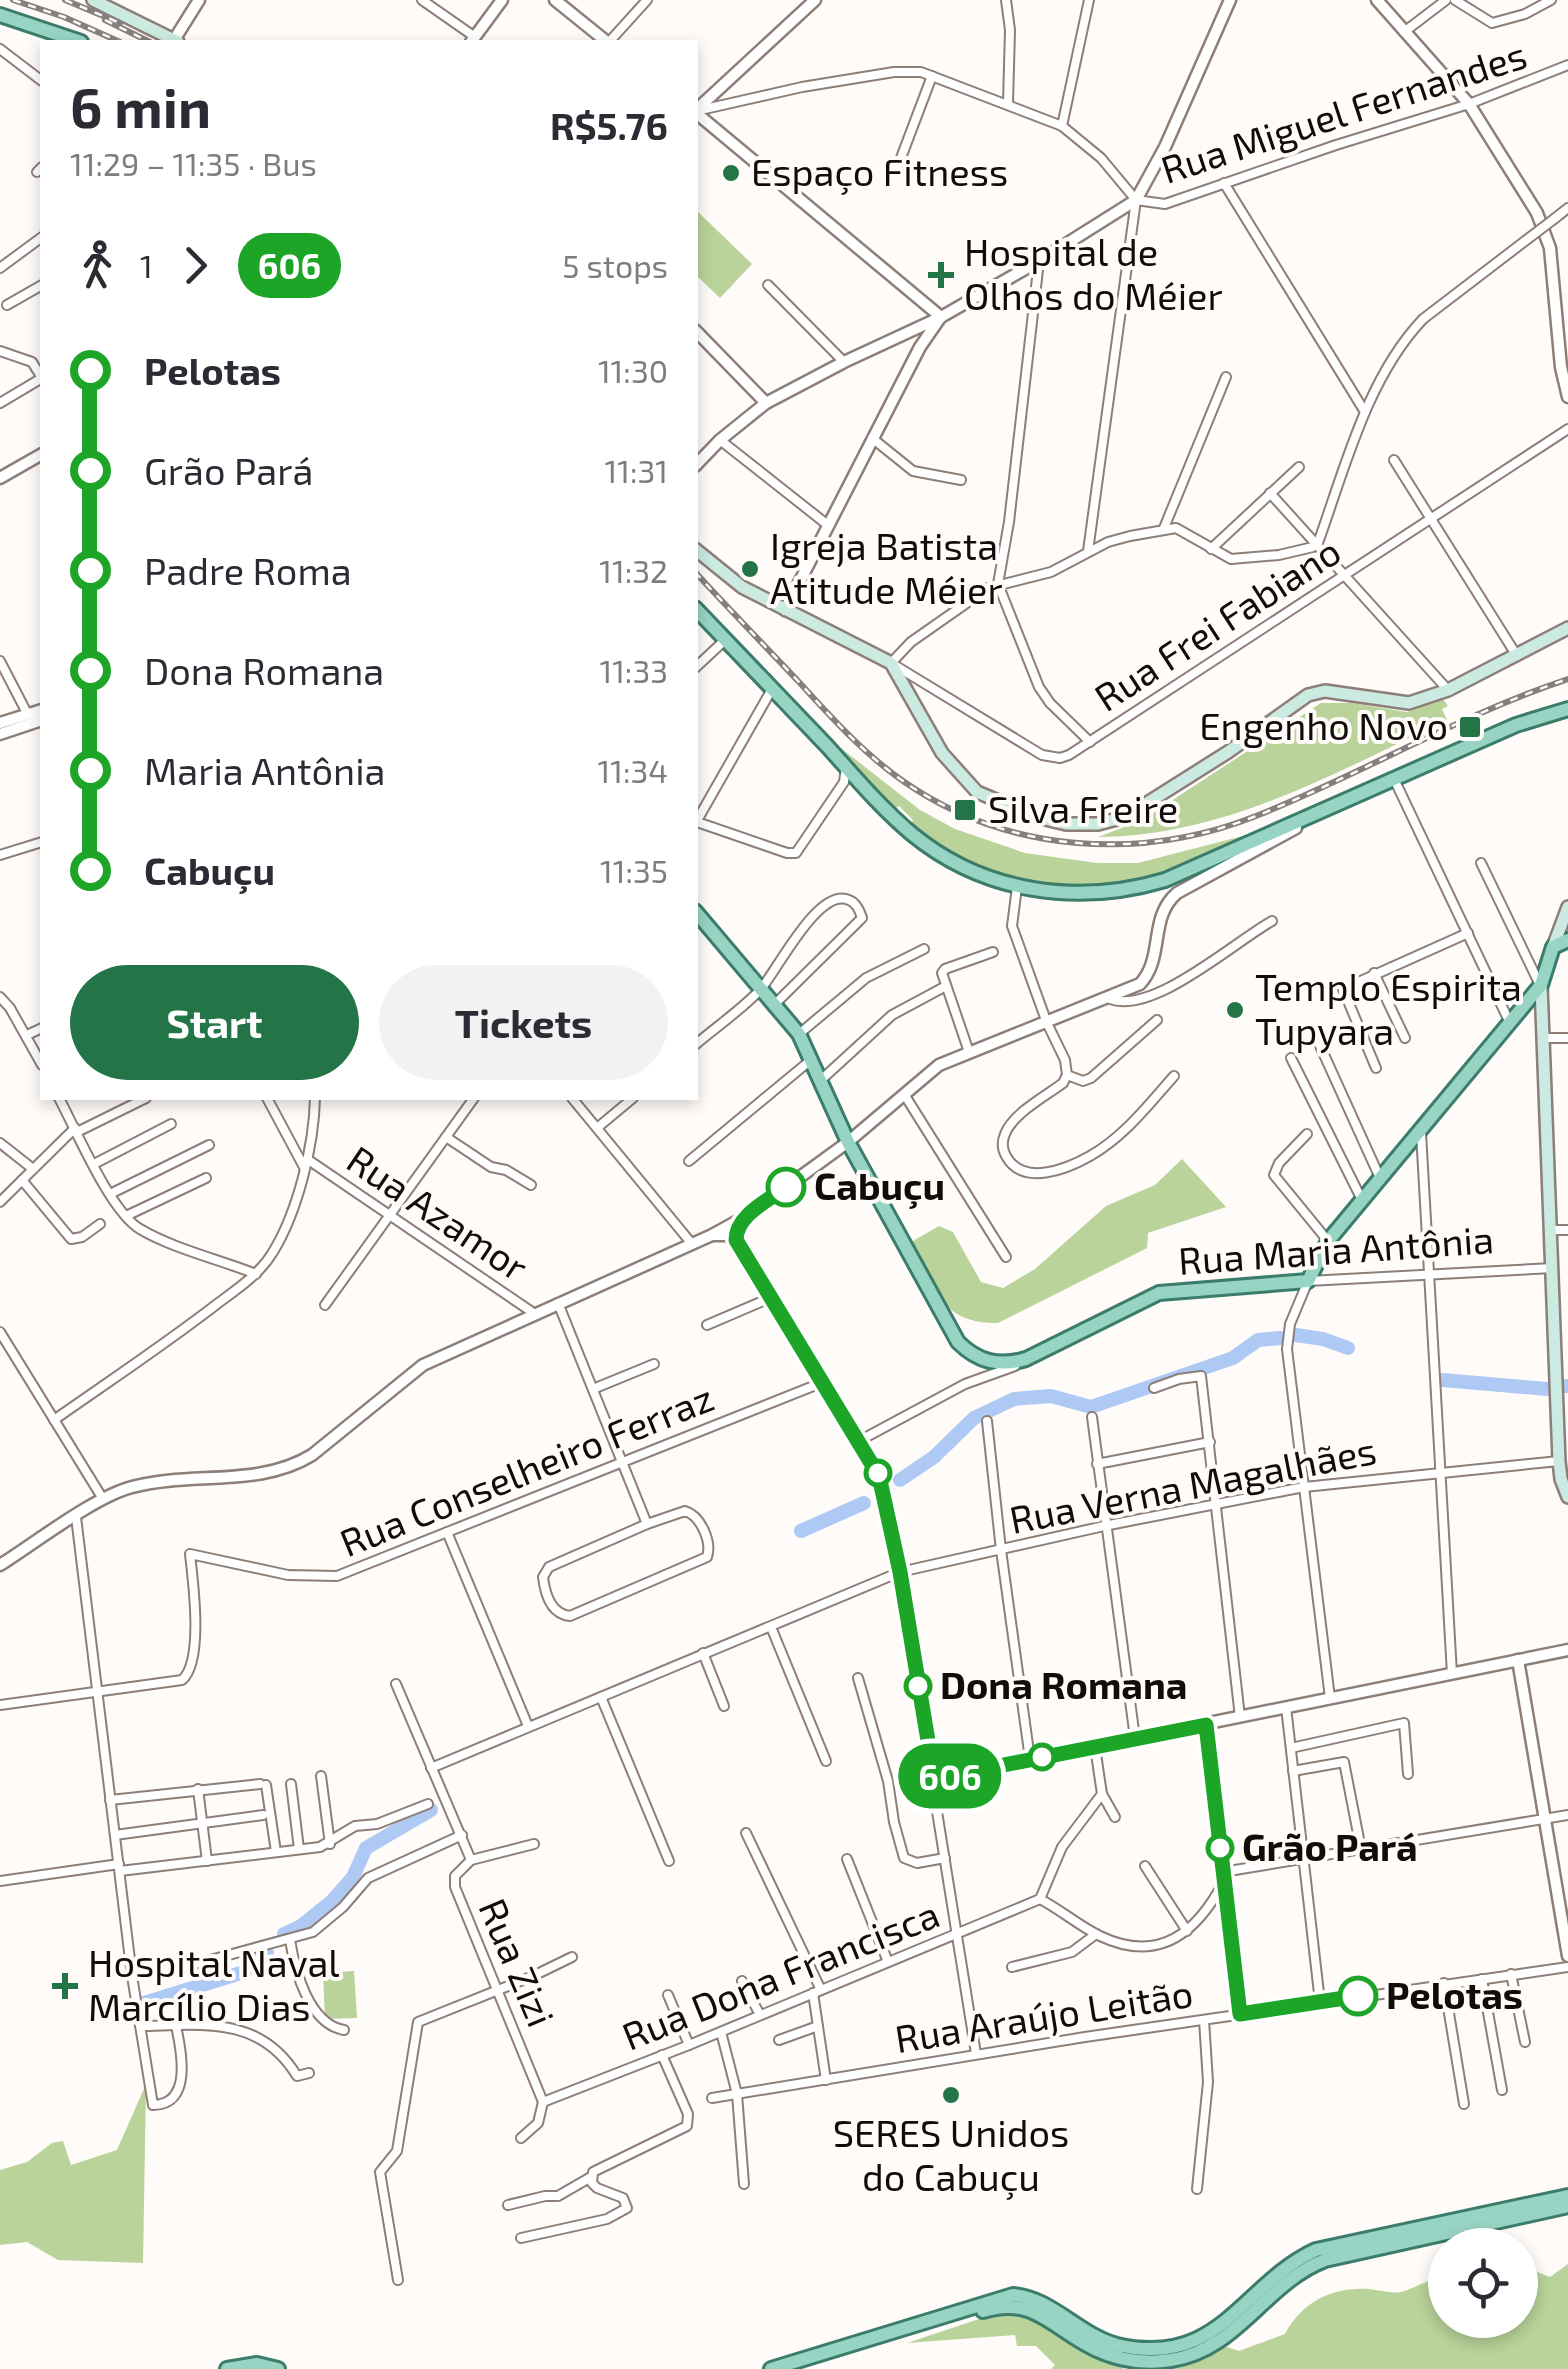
<!DOCTYPE html>
<html lang="en">
<head>
<meta charset="utf-8">
<style>
  :root { --surface:#fff; --page:#f2f2f3; --text:#2b2b33; --muted:#7c7c81; --accent:#237547 }
  body { margin:0; font-family:"Exo 2",sans-serif; background:var(--page); color:var(--text); height:100vh; display:flex; flex-direction:column; font-size:38px; white-space:nowrap }
  * { box-sizing:border-box; margin:0 }
  p { font-size:32px; color:var(--muted) }
  .icon { flex:none; width:55px; height:55px; fill:none; stroke:currentColor; stroke-width:2; stroke-linecap:round; stroke-linejoin:round }
  .map { position:relative; flex:1; overflow:hidden }
  .details { position:absolute; left:40px; top:40px; width:658px; height:1060px; display:flex; flex-direction:column; background:var(--surface); border-radius:0px; box-shadow:0 5px 15px #0003 }
  .details>* { flex:none }
  .badge { padding:0 20px; border-radius:32px; font-size:35px; line-height:65px }
  .buttons { position:absolute; left:1428px; top:2228px; display:grid; gap:20px }
  .buttons a { display:grid; place-items:center; width:110px; height:110px; border-radius:50%; background:var(--surface); box-shadow:0 5px 15px #0003; font-size:50px }
  .map>.badge { position:absolute; translate:-50% -50%; box-shadow:0 0 0 5px #fff }
  .legs { display:flex; align-items:center; gap:15px; height:110px; padding:0 30px; font-size:32px }
  .legs p { margin-inline-start:auto }
  .overview { display:flex; align-items:center; justify-content:space-between; height:170px; padding:0 30px }
  h1 { font-size:55px; font-weight:700; line-height:75px }
  .cta { display:flex; gap:20px; margin-top:auto; padding:20px 30px }
  .cta a { flex:1; height:115px; border-radius:60px; background:var(--accent); color:#fff; font-size:40px; font-weight:700; line-height:115px; text-align:center }
  .cta a+a { background:var(--page); color:var(--text) }
  ul { padding:0 30px; list-style:none }
  li { display:flex; align-items:center; gap:35px; height:100px; font-size:38px }
  li i { display:grid; place-items:center; width:15px; height:100%; margin:0 12px; background:currentColor }
  li i::after { content:''; width:25px; height:25px; margin:-12px; border:8px solid; border-radius:50%; background:var(--surface) }
  li p { margin-inline-start:auto }
  li:first-child i { background:linear-gradient(#0000 50%,currentColor 0) }
  li:last-child i { background:linear-gradient(currentColor 50%,#0000 0) }
  .map>svg:first-child { display:block }
  .green { fill:#b9d39a }
  .lines { fill:none; stroke-linecap:round; stroke-linejoin:round }
  .river { stroke:#afc9f5; stroke-width:14 }
  .minor-casing { stroke:#8d7e78; stroke-width:12 }
  .tertiary-casing { stroke:#8d7e78; stroke-width:15 }
  .secondary-casing { stroke:#8d7e78; stroke-width:16 }
  .primary-casing { stroke:#3c7c6a; stroke-width:18 }
  .minor { stroke:#fff; stroke-width:8 }
  .tertiary { stroke:#fff; stroke-width:10 }
  .secondary { stroke:#cbeae2; stroke-width:11 }
  .primary { stroke:#98d4c4; stroke-width:12 }
  .rail-casing { stroke:#84807e; stroke-width:6 }
  .rail { stroke:#fefbf9; stroke-width:2.5; stroke-dasharray:8; stroke-linecap:butt }
  .minor-bridge-casing { stroke:#8d7e78; stroke-width:12; stroke-linecap:butt }
  .minor-bridge { stroke:#fff; stroke-width:8 }
  .line-1-casing { stroke:#fff; stroke-width:22 }
  .line-1 { stroke:#1da527; stroke-width:15 }
  .poi-dot { fill:#237547; stroke:#fefbf9; stroke-width:4 }
  .stop-1-dot { fill:#fff; stroke:#1da527; stroke-width:5 }
  .labels { text-anchor:middle; stroke-width:8; stroke-linejoin:round; paint-order:stroke }
  .street-label { font-size:38px; fill:#110c0a; stroke:#fefbf9 }
  .poi-label { font-size:38px; fill:#110c0a; stroke:#fefbf9; text-anchor:start }
  .stop-label { font-size:38px; font-weight:bold; fill:#110c0a; stroke:#fefbf9; text-anchor:start }
</style>
</head>
<body>
<div class="map">
<svg width="1568" height="2369" viewBox="0 0 1568 2369">
  <rect width="100%" height="100%" fill="#fefbf9"/>
  <!-- green -->
  <g class="green">
    <polygon points="695,209 752,264 720,298 695,274"/>
    <path d="M 1443,699 L 1448,706 L 1442,709 L 1447,720 C 1332,774 1228,835 1098,837 L 1142,820 L 1321,703 L 1352,703 L 1407,712 Z"/>
    <path d="M 828,738 L 920,810 L 955,829 L 1025,853 L 1097,863 L 1138,863 L 1262,831 C 1236,843 1210,858 1184,868 C 1082,906 999,886 911,826 L 913,820 L 899,806 L 895,809 Z"/>
    <path d="M 1182,1159 L 1226,1207 L 1148,1233 L 1147,1248 L 998,1323 C 942,1324 936,1290 912,1247 L 913,1241 L 939,1226 L 953,1232 L 981,1282 L 1003,1288 L 1035,1269 L 1106,1206 L 1155,1185 Z"/>
    <polygon points="354,1971 357,2018 325,2019 323,1973"/>
    <polygon points="146,2084 143,2263 58,2260 27,2242 0,2245 0,2170 27,2162 52,2143 63,2141 71,2165 117,2150"/>
    <path d="M 1568,2264 L 1568,2369 L 1126,2369 L 1172,2365 L 1227,2347 L 1239,2351 L 1285,2334 C 1303,2301 1332,2287 1369,2289 C 1379,2290 1391,2294 1401,2292 C 1416,2288 1428,2279 1445,2276 L 1445,2320 L 1520,2320 L 1520,2265 L 1550,2277 Z"/>
    <path d="M 1013,2311 C 1054,2321 1086,2355 1125,2369 L 1051,2369 L 1055,2365 L 1036,2346 L 1017,2346 L 1015,2335 L 907,2343 L 997,2313 Z"/>
  </g>
  <g class="lines">
    <!-- river -->
    <g class="river">
      <polyline points="1296,1335 1323,1339 1348,1348"/>
      <polyline points="1443,1380 1547,1389"/>
      <polyline points="1565,1386 1568,1386"/>
      <polyline points="900,1480 934,1457 974,1418 1014,1399 1051,1396 1091,1407 1233,1358 1258,1340 1280,1338"/>
      <polyline points="801,1531 864,1503"/>
      <polyline points="284,1934 301,1926 331,1902 353,1877 366,1848 431,1810"/>
      <polyline points="141,2004 244,1972 267,1953"/>
    </g>
    <defs>
      <g id="minor">
        <polyline points="422,0 475,37"/>
        <polyline points="1006,0 1010,30 1008,103"/>
        <polyline points="1455,0 1492,23 1525,14 1551,0"/>
        <polyline points="1404,32 1446,0"/>
        <polyline points="609,42 647,0"/>
        <polyline points="0,49 42,81"/>
        <polyline points="696,111 802,87 894,72 921,72 1062,126 1101,158 1136,200"/>
        <polyline points="1062,126 1089,0"/>
        <polyline points="896,171 932,76"/>
        <polyline points="37,172 42,167"/>
        <polyline points="1224,183 1365,412"/>
        <polyline points="1136,200 1165,204 1336,145 1469,104 1568,65"/>
        <polyline points="1554,219 1568,208"/>
        <path d="M 1525,241 L 1423,319 C 1367,378 1345,468 1318,543 L 1313,547 L 1279,555 L 1231,559 L 1176,528 L 1130,536 L 1108,542 L 1051,572 L 988,588 L 911,642 L 891,663 L 1042,755 L 1060,758 L 1069,755 L 1568,429"/>
        <polyline points="1039,261 1009,522 998,584 1039,687 1050,703 1090,742"/>
        <polyline points="0,268 42,237"/>
        <polyline points="768,285 844,362"/>
        <polyline points="7,305 42,285"/>
        <polyline points="0,351 32,362 42,378 0,403"/>
        <polyline points="872,438 913,471 961,480"/>
        <polyline points="720,440 829,526"/>
        <polyline points="1394,460 1517,656"/>
        <polyline points="1270,493 1448,690"/>
        <polyline points="1164,528 1226,377"/>
        <polyline points="1211,549 1299,467"/>
        <polyline points="1088,551 1136,200"/>
        <polyline points="0,661 28,715"/>
        <polyline points="695,668 725,640"/>
        <polyline points="1395,781 1509,1021"/>
        <polyline points="697,822 787,853 796,853 844,782 846,767"/>
        <polyline points="695,824 772,689"/>
        <polyline points="0,855 42,842"/>
        <polyline points="1481,863 1540,985"/>
        <path d="M 1017,887 L 1012,926 L 1047,1023 L 1065,1060 L 1067,1075 L 1063,1083 C 1046,1096 1013,1113 1005,1134 C 1002,1141 1002,1149 1006,1156 C 1023,1187 1067,1169 1090,1156 C 1124,1137 1149,1104 1174,1076"/>
        <polyline points="1374,973 1405,1038"/>
        <polyline points="0,997 10,1008 42,1065"/>
        <path d="M 1110,999 C 1153,1015 1233,943 1272,921"/>
        <polyline points="799,1034 866,978 924,949"/>
        <polyline points="27,1035 42,1028"/>
        <polyline points="1316,1037 1380,1178"/>
        <polyline points="1544,1038 1568,1038"/>
        <path d="M 695,1045 C 716,1027 741,1010 760,990 C 776,973 818,886 849,900 C 857,903 860,911 862,918 L 774,1005"/>
        <polyline points="969,1052 942,973 945,969 993,952"/>
        <polyline points="1291,1058 1362,1200"/>
        <polyline points="1376,1068 1343,989 1468,933"/>
        <polyline points="1067,1075 1083,1081 1091,1078 1157,1020"/>
        <polyline points="821,1080 892,1015 946,986"/>
        <polyline points="904,1094 1006,1257"/>
        <path d="M 59,1098 C 76,1130 110,1211 140,1229 C 174,1249 218,1259 256,1274"/>
        <polyline points="267,1098 305,1169"/>
        <polyline points="572,1098 692,1244"/>
        <polyline points="597,1128 633,1098"/>
        <polyline points="77,1132 146,1098"/>
        <polyline points="1421,1133 1452,1674"/>
        <polyline points="1307,1134 1279,1163 1274,1175 1328,1241"/>
        <polyline points="446,1137 491,1167 506,1170 531,1185"/>
        <polyline points="0,1143 33,1169"/>
        <polyline points="307,1159 535,1314"/>
        <polyline points="689,1161 812,1059"/>
        <polyline points="94,1164 171,1124"/>
        <polyline points="22,1180 71,1239 82,1237 100,1224"/>
        <polyline points="110,1194 209,1145"/>
        <polyline points="0,1202 75,1128"/>
        <polyline points="126,1216 206,1178"/>
        <polyline points="1552,1230 1568,1230"/>
        <polyline points="558,1303 647,1524"/>
        <polyline points="325,1305 474,1098"/>
        <polyline points="707,1325 770,1298"/>
        <polyline points="0,1332 103,1499"/>
        <polyline points="1154,1388 1179,1379 1201,1376 1240,1717"/>
        <polyline points="593,1389 654,1364"/>
        <polyline points="1092,1417 1135,1738"/>
        <path d="M 54,1420 C 108,1382 164,1345 217,1304 C 237,1289 260,1274 273,1252 C 298,1211 314,1145 315,1098"/>
        <polyline points="987,1421 1001,1550 1030,1759"/>
        <polyline points="857,1442 965,1384 1015,1366"/>
        <polyline points="1097,1464 1210,1442"/>
        <path d="M 685,1511 C 701,1516 712,1542 707,1557 L 570,1616 C 551,1614 545,1594 543,1577 L 549,1567 L 647,1524 Z"/>
        <path d="M 76,1517 L 132,1976 L 153,2105 C 192,2105 182,2053 176,2026"/>
        <polyline points="447,1532 528,1726"/>
        <polyline points="771,1627 826,1761"/>
        <polyline points="703,1653 724,1706"/>
        <polyline points="858,1678 888,1781 894,1822 904,1858 917,1863 945,1858"/>
        <polyline points="396,1684 471,1860 455,1876 455,1887 543,2102 538,2123 521,2138"/>
        <polyline points="601,1697 669,1861"/>
        <polyline points="1330,1698 1287,1349 1290,1324 1308,1281 1553,1268"/>
        <path d="M 0,1705 L 182,1680 C 204,1661 193,1582 190,1554 L 288,1575 L 337,1576 L 821,1383"/>
        <polyline points="1286,1707 1320,2002"/>
        <polyline points="1207,1725 1240,2014"/>
        <polyline points="1291,1748 1404,1723 1408,1774"/>
        <polyline points="431,1768 900,1572 1104,1526 1304,1487 1559,1461"/>
        <polyline points="930,1768 976,2054"/>
        <polyline points="1293,1771 1344,1762 1361,1849"/>
        <polyline points="321,1776 330,1844"/>
        <polyline points="291,1784 299,1849"/>
        <polyline points="266,1785 276,1852"/>
        <polyline points="198,1789 207,1861"/>
        <polyline points="1102,1794 1115,1817"/>
        <polyline points="110,1800 260,1784"/>
        <polyline points="746,1833 821,1990"/>
        <polyline points="115,1835 263,1815"/>
        <polyline points="847,1859 888,1962"/>
        <polyline points="471,1860 534,1844"/>
        <polyline points="1145,1866 1187,1931"/>
        <polyline points="120,1871 320,1847 355,1826 377,1824 428,1804"/>
        <polyline points="1223,1872 1568,1815"/>
        <polyline points="0,1881 119,1864"/>
        <path d="M 1040,1899 C 1061,1910 1079,1926 1100,1936 C 1159,1964 1197,1933 1224,1881"/>
        <polyline points="1040,1899 1062,1847 1102,1794 1095,1747"/>
        <path d="M 290,1940 C 295,1971 309,2024 344,2030"/>
        <polyline points="1012,1967 1072,1952 1096,1934"/>
        <polyline points="1511,1974 1525,2042"/>
        <polyline points="132,1976 203,1962 313,1932 343,1907 368,1878 462,1835"/>
        <polyline points="1482,1979 1502,2090"/>
        <polyline points="742,1981 760,2015"/>
        <polyline points="1444,1983 1464,2104"/>
        <polyline points="813,1993 826,2080"/>
        <polyline points="668,1995 689,2045"/>
        <path d="M 140,2026 C 202,2025 260,2015 297,2076 L 309,2073"/>
        <polyline points="721,2032 737,2094 744,2184"/>
        <polyline points="779,2040 818,2026"/>
        <polyline points="712,2098 1085,2037 1568,1967"/>
        <polyline points="543,2102 689,2045 1040,1899"/>
        <polyline points="1197,2189 1208,2082 1204,2020"/>
        <polyline points="508,2205 545,2196 558,2196 591,2177"/>
        <polyline points="521,2238 607,2219 627,2208 623,2198 597,2188 592,2183 593,2172 687,2126 688,2114 662,2055"/>
        <polyline points="398,2280 380,2172 397,2151 418,2022 533,1976 572,1957"/>
      </g>
      <g id="tertiary">
        <polyline points="555,0 607,42"/>
        <polyline points="1377,0 1469,104 1537,213 1550,248 1561,367 1568,397"/>
        <polyline points="174,40 199,0"/>
        <polyline points="471,42 502,0"/>
        <polyline points="695,111 815,0"/>
        <polyline points="695,112 941,317"/>
        <polyline points="695,330 766,403"/>
        <polyline points="695,466 720,440 766,403 844,362 941,317 1039,261 1136,200 1165,147 1230,0"/>
        <polyline points="0,478 42,454"/>
        <polyline points="785,610 920,347 940,318"/>
        <polyline points="0,723 42,710"/>
        <polyline points="0,734 42,720"/>
        <polyline points="713,1235 726,1235 736,1240 883,1485 930,1764 936,1774 948,1776 1568,1650"/>
        <path d="M 0,1565 C 35,1543 94,1497 132,1487 C 192,1471 258,1488 312,1455 L 423,1365 L 712,1235 L 745,1217 L 848,1142 L 939,1065 L 1140,984 C 1165,957 1148,918 1177,893 L 1296,828"/>
        <polyline points="1518,1660 1568,1956"/>
      </g>
      <g id="secondary">
        <polyline points="93,0 178,42"/>
        <polyline points="695,549 742,587 891,663 942,753 977,792 1037,817 1066,824 1098,824 1125,817 1228,752 1308,695 1325,691 1409,703 1448,690 1568,628"/>
        <polyline points="1553,947 1568,907"/>
        <polyline points="1541,985 1559,1461 1561,1479 1568,1497"/>
      </g>
      <g id="primary">
        <polyline points="0,15 81,42"/>
        <path d="M 695,608 C 739,654 783,700 827,746 C 854,776 881,808 912,834 C 984,893 1077,906 1165,880 L 1516,725 L 1568,709"/>
        <path d="M 695,911 L 799,1034 L 848,1142 L 958,1342 C 978,1362 999,1367 1026,1359 L 1159,1293 L 1308,1281 L 1328,1241 L 1541,985 L 1553,947 L 1568,940"/>
        <path d="M 983,2311 C 1035,2295 1052,2329 1095,2349 C 1118,2360 1145,2364 1171,2360 C 1238,2350 1265,2283 1325,2260 L 1568,2206"/>
        <polyline points="227,2369 257,2364 278,2369"/>
        <path d="M 771,2369 L 1013,2295 C 1052,2298 1079,2335 1117,2345 C 1220,2369 1242,2284 1316,2250 L 1568,2196"/>
      </g>
    </defs>
    <!-- minor casing -->
    <use href="#minor" class="minor-casing"/>
    <!-- tertiary casing -->
    <use href="#tertiary" class="tertiary-casing"/>
    <!-- secondary casing -->
    <use href="#secondary" class="secondary-casing"/>
    <!-- primary casing -->
    <use href="#primary" class="primary-casing"/>
    <!-- minor -->
    <use href="#minor" class="minor"/>
    <!-- tertiary -->
    <use href="#tertiary" class="tertiary"/>
    <!-- secondary -->
    <use href="#secondary" class="secondary"/>
    <!-- primary -->
    <use href="#primary" class="primary"/>
    <defs>
      <g id="rail">
        <polyline points="13,0 64,17 120,42"/>
        <polyline points="65,0 120,23"/>
        <polyline points="105,20 150,42"/>
        <path d="M 695,572 C 729,609 764,645 799,682 C 831,717 864,754 903,781 C 1006,853 1140,862 1256,816 C 1362,774 1460,715 1568,679"/>
      </g>
    </defs>
    <!-- rail casing -->
    <use href="#rail" class="rail-casing"/>
    <!-- rail -->
    <use href="#rail" class="rail"/>
    <defs>
      <polyline id="minor-bridge" points="1525,241 1554,219"/>
    </defs>
    <!-- minor-bridge casing -->
    <use href="#minor-bridge" class="minor-bridge-casing"/>
    <!-- minor-bridge -->
    <use href="#minor-bridge" class="minor-bridge"/>
  </g>
  <g class="lines">
    <defs>
      <path id="line-1" d="M 786,1187 C 768,1201 736,1215 736,1240 L 879,1476 L 900,1572 L 933,1771 L 948,1776 L 1206,1725 L 1240,2014 L 1358,1996"/>
    </defs>
    <!-- line-1 casing -->
    <use href="#line-1" class="line-1-casing"/>
    <!-- line-1 -->
    <use href="#line-1" class="line-1"/>
  </g>
  <!-- markers -->
  <g class="poi-dot">
    <circle cx="731" cy="173" r="10"/>
    <path d="M936 260h10v10h10v10h-10v10h-10v-10h-10v-10h10z"/>
    <circle cx="750" cy="569" r="10"/>
    <rect x="1458" y="715" width="24" height="24" rx="5"/>
    <rect x="953" y="798" width="24" height="24" rx="5"/>
    <circle cx="1235" cy="1010" r="10"/>
    <path d="M60 1971h10v10h10v10h-10v10h-10v-10h-10v-10h10z"/>
    <circle cx="951" cy="2095" r="10"/>
  </g>
  <g class="stop-1-dot">
    <circle cx="786" cy="1187" r="18"/>
    <circle cx="878" cy="1473" r="12"/>
    <circle cx="918" cy="1686" r="12"/>
    <circle cx="1042" cy="1757" r="12"/>
    <circle cx="1220" cy="1848" r="12"/>
    <circle cx="1358" cy="1996" r="18"/>
  </g>
  <g class="labels">
    <!-- street labels -->
    <g class="street-label">
      <text transform="translate(1344 113) rotate(-18)" y="13">Rua Miguel Fernandes</text>
      <text transform="translate(1218 625) rotate(-33)" y="13">Rua Frei Fabiano</text>
      <text transform="translate(437 1214) rotate(34)" y="13">Rua Azamor</text>
      <text transform="translate(1336 1251) rotate(-4)" y="13">Rua Maria Antônia</text>
      <text transform="translate(527 1471) rotate(-22)" y="13">Rua Conselheiro Ferraz</text>
      <text transform="translate(1193 1486) rotate(-11)" y="13">Rua Verna Magalhães</text>
      <text transform="translate(516 1963) rotate(67)" y="13">Rua Zizi</text>
      <text transform="translate(781 1976) rotate(-22)" y="13">Rua Dona Francisca</text>
      <text transform="translate(1044 2017) rotate(-9)" y="13">Rua Araújo Leitão</text>
    </g>
    <!-- poi labels -->
    <g class="poi-label">
      <text x="751" y="186">Espaço Fitness</text>
      <text x="964" y="266">Hospital de<tspan x="964" dy="44">Olhos do Méier</tspan></text>
      <text x="770" y="560">Igreja Batista<tspan x="770" dy="44">Atitude Méier</tspan></text>
      <text x="1448" y="740" text-anchor="end">Engenho Novo</text>
      <text x="988" y="823">Silva Freire</text>
      <text x="1255" y="1001">Templo Espirita<tspan x="1255" dy="44">Tupyara</tspan></text>
      <text x="88" y="1977">Hospital Naval<tspan x="88" dy="44">Marcílio Dias</tspan></text>
      <text x="951" y="2147" text-anchor="middle">SERES Unidos<tspan x="951" dy="44">do Cabuçu</tspan></text>
    </g>
    <!-- stop labels -->
    <g class="stop-label">
      <text x="814" y="1200">Cabuçu</text>
      <text x="940" y="1699">Dona Romana</text>
      <text x="1242" y="1861">Grão Pará</text>
      <text x="1386" y="2009">Pelotas</text>
    </g>
  </g>
</svg>
<div class="buttons">
<a><svg class="icon" aria-label="locate" viewBox="0 0 24 24"><circle cx="12" cy="12" r="6"/><path d="M12 2v4M12 18v4M2 12h4M18 12h4"/></svg></a>
</div>
<b class="badge" style="left:950px;top:1776px;background:#1da527;color:#fff">606</b>
<section class="details">
<div class="overview"><div><h1>6 min</h1><p>11:29 – 11:35 · Bus</p></div><b>R$5.76</b></div>
<div class="legs"><svg class="icon" aria-label="walk" viewBox="0 0 24 24"><circle cx="13" cy="4" r="2"/><path d="M13 8l-2 6 4 7M11 14l-3 7M7 12l3-4h3l4 4"/></svg>1<svg class="icon" aria-label="forward" viewBox="0 0 24 24"><path d="M9 5l7 7-7 7"/></svg><b class="badge" style="background:#1da527;color:#fff">606</b><p>5 stops</p></div>
<ul>
<li><i style="color:#1da527"></i><b>Pelotas</b><p>11:30</p></li>
<li><i style="color:#1da527"></i><span>Grão Pará</span><p>11:31</p></li>
<li><i style="color:#1da527"></i><span>Padre Roma</span><p>11:32</p></li>
<li><i style="color:#1da527"></i><span>Dona Romana</span><p>11:33</p></li>
<li><i style="color:#1da527"></i><span>Maria Antônia</span><p>11:34</p></li>
<li><i style="color:#1da527"></i><b>Cabuçu</b><p>11:35</p></li>
</ul>
<div class="cta"><a>Start</a><a>Tickets</a></div>
</section>
</div>
</body>
</html>
